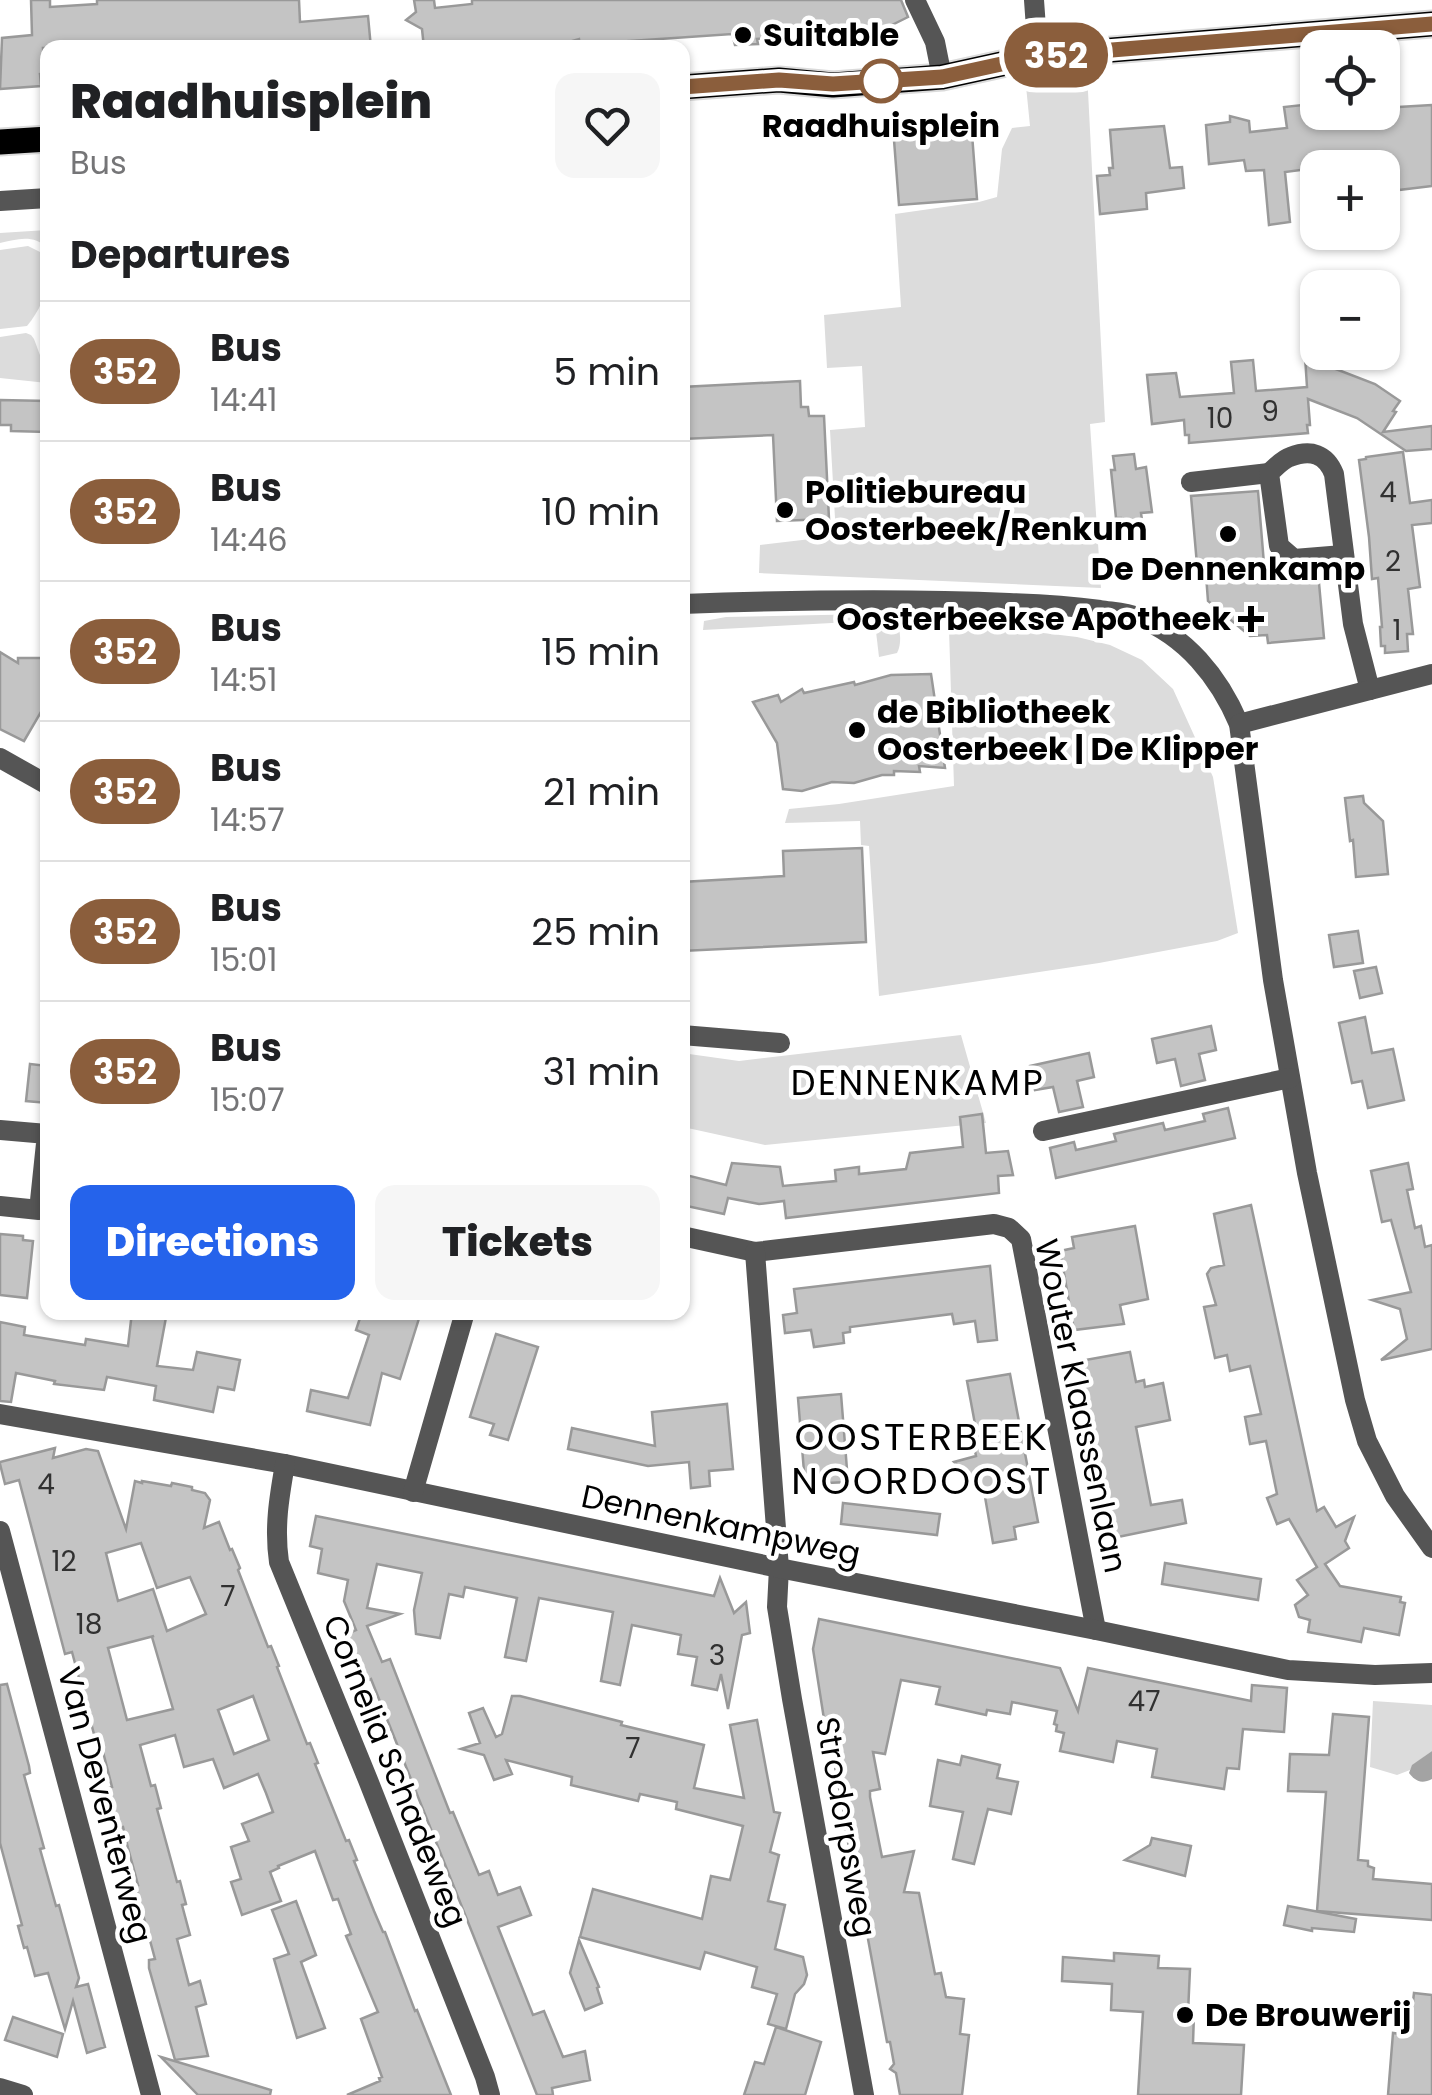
<!DOCTYPE html>
<html lang="en">
<head>
<meta charset="utf-8">
<style>
  :root { --surface:#fff; --page:#f6f6f6; --text:#202124; --muted:#757577; --line:#e0e0e0; --accent:#2563eb }
  body { margin:0; font-family:Poppins,sans-serif; background:var(--page); color:var(--text); height:100vh; display:flex; flex-direction:column; font-size:38px; white-space:nowrap }
  * { box-sizing:border-box; margin:0 }
  p { font-size:32px; color:var(--muted) }
  .icon { flex:none; width:55px; height:55px; fill:none; stroke:currentColor; stroke-width:2; stroke-linecap:round; stroke-linejoin:round }
  .map { position:relative; flex:1; overflow:hidden }
  .side { position:absolute; left:40px; top:40px; width:650px; height:1280px; display:flex; flex-direction:column; background:var(--surface); border-radius:20px; box-shadow:0 2px 8px #0004 }
  .side>* { flex:none }
  .badge { padding:0 20px; border-radius:32px; font-size:35px; line-height:65px }
  .tools { position:absolute; left:1300px; top:30px; display:grid; gap:20px }
  .tools a { display:grid; place-items:center; width:100px; height:100px; border-radius:20px; background:var(--surface); box-shadow:0 2px 8px #0004; font-size:50px }
  .map>.badge { position:absolute; translate:-50% -50%; box-shadow:0 0 0 5px #fff }
  h2 { padding:0 30px; font-size:38px; line-height:90px }
  .round { display:grid; place-items:center; flex:none; width:105px; height:105px; border-radius:20px; background:var(--page) }
  .overview { display:flex; align-items:center; justify-content:space-between; height:170px; padding:0 30px }
  h1 { font-size:48px; font-weight:800; line-height:75px }
  .primary-button { display:flex; gap:20px; margin-top:auto; padding:20px 30px }
  .primary-button a { flex:1; height:115px; border-radius:20px; background:var(--accent); color:#fff; font-size:40px; font-weight:800; line-height:115px; text-align:center }
  .primary-button a+a { background:var(--page); color:var(--text) }
  ul { padding:0; list-style:none }
  li { display:flex; align-items:center; gap:30px; height:140px; padding:0 30px; border-top:2px solid var(--line) }
  li div { flex:1 }
  li b { display:block; font-size:38px }
  li em { font-style:normal }
  li .badge { min-width:110px; font-weight:700; text-align:center }
  .map>svg:first-child { display:block }
  .green { fill:#dcdcdc }
  .water { fill:#a3a3a3 }
  .building { fill:#c4c4c4; stroke:#999; stroke-width:2.5; fill-rule:evenodd }
  .lines { fill:none; stroke-linecap:round; stroke-linejoin:round }
  .primary-casing { stroke:#dbdbdb; stroke-width:29 }
  .street { stroke:#555; stroke-width:20 }
  .primary { stroke:#000; stroke-width:25 }
  .line-casing { stroke:#fff; stroke-width:22 }
  .line { stroke:#8b5e3c; stroke-width:15 }
  .poi-dot { fill:#000; stroke:#fff; stroke-width:4 }
  .stop-dot { fill:#fff; stroke:#8b5e3c; stroke-width:5 }
  .labels { text-anchor:middle; stroke-width:9; stroke-linejoin:round; paint-order:stroke }
  .number-label { font-size:28px; fill:#313131 }
  .poi-label { font-size:32px; font-weight:bold; fill:#000; stroke:#fff; text-anchor:start }
  .stop-label { font-size:32px; font-weight:bold; fill:#000; stroke:#fff }
  .street-label { font-size:32px; fill:#000; stroke:#fff }
  .neighbourhood-label { font-size:35px; letter-spacing:2.5px; fill:#000; stroke:#fff }
  .quarter-label { font-size:38px; letter-spacing:2.5px; fill:#000; stroke:#fff }
</style>
</head>
<body>
<div class="map">
<svg width="1432" height="2095" viewBox="0 0 1432 2095">
  <rect width="100%" height="100%" fill="#fff"/>
  <!-- green -->
  <g class="green">
    <polygon points="1087,72 1105,422 1090,424 1101,588 759,573 760,545 836,536 830,430 865,427 862,366 827,368 824,315 901,307 895,214 979,202 997,197 1002,149 1012,128 1030,126 1025,76"/>
    <path d="M 47,230 L 47,248 C 34,234 17,239 0,243 L 0,233 Z"/>
    <path d="M 28,246 L 42,253 C 55,278 44,305 27,326 L 0,329 L 0,250 Z"/>
    <polygon points="26,333 31,335 34,339 47,374 47,383 0,378 0,337"/>
    <polygon points="870,614 869,621 703,630 704,621 726,617"/>
    <path d="M 877,614 L 891,614 C 900,622 903,642 897,653 L 879,657 L 875,623 Z"/>
    <polygon points="949,630 1018,630 1077,637 1110,645 1142,660 1173,689 1213,777 1238,933 1217,941 1099,963 879,996 869,846 861,845 860,821 785,823 789,809 839,804 954,786"/>
    <polygon points="961,1035 986,1123 765,1145 683,1127 682,1053 739,1061"/>
    <polygon points="1373,1701 1432,1705 1432,1751 1413,1765 1410,1770 1397,1775 1370,1767"/>
  </g>
  <!-- water -->
  <path class="water" d="M 1432,1751 L 1432,1779 C 1422,1784 1416,1782 1409,1773 L 1412,1765 Z"/>
  <!-- building -->
  <g class="building">
    <polygon points="31,0 50,0 50,7 97,4 97,0 299,0 300,22 368,16 371,48 43,48 45,73 40,74 41,86 0,89 2,38 32,35"/>
    <polygon points="414,0 434,0 435,8 472,4 472,0 901,0 908,17 888,27 888,30 757,39 758,44 735,45 732,34 616,42 612,48 607,44 580,46 579,39 562,44 528,48 519,48 519,45 424,48 422,29 406,20 416,12"/>
    <polygon points="1312,104 1318,108 1318,112 1382,112 1382,108 1432,105 1432,186 1382,192 1382,168 1354,168 1354,163 1285,172 1290,222 1269,225 1264,170 1246,171 1244,160 1209,164 1206,125 1230,122 1230,116 1249,121 1250,132 1287,128 1284,107"/>
    <polygon points="971,121 977,199 899,205 893,127"/>
    <polygon points="1164,126 1170,168 1182,167 1184,188 1146,193 1147,209 1100,214 1097,176 1110,175 1109,168 1113,168 1110,130"/>
    <polygon points="1327,354 1328,366 1375,384 1400,401 1393,411 1396,412 1383,432 1432,426 1432,449 1406,451 1357,418 1308,399 1310,425 1307,425 1308,433 1189,443 1189,435 1185,435 1184,420 1152,424 1147,375 1176,373 1180,397 1234,393 1231,362 1253,360 1256,391 1307,387 1305,356"/>
    <polygon points="800,381 801,407 808,407 809,416 824,416 829,519 777,521 773,435 682,439 682,387"/>
    <polygon points="0,400 48,401 48,432 11,431 11,425 0,425"/>
    <polygon points="1403,452 1410,503 1432,500 1432,523 1412,525 1420,587 1408,589 1413,634 1407,634 1408,651 1385,653 1385,646 1381,646 1380,627 1382,627 1378,578 1372,579 1369,537 1359,460 1366,459 1366,457"/>
    <polygon points="1134,454 1136,469 1146,467 1152,512 1141,513 1143,528 1122,531 1121,518 1116,518 1111,470 1115,470 1113,456"/>
    <polygon points="1258,491 1265,576 1318,572 1324,638 1268,643 1267,635 1250,636 1208,601 1206,575 1198,576 1191,496"/>
    <polygon points="0,652 18,663 18,658 48,658 48,700 24,741 0,729"/>
    <polygon points="931,674 945,768 919,766 920,772 894,771 894,775 882,775 854,783 832,782 802,791 783,789 777,743 753,702 778,695 781,702 802,689 804,693 854,682 855,685 891,675"/>
    <polygon points="1363,796 1364,803 1383,821 1388,874 1356,877 1353,840 1350,841 1345,798"/>
    <polygon points="862,848 866,942 682,951 682,882 784,876 783,851"/>
    <polygon points="1358,931 1363,963 1334,967 1329,935"/>
    <polygon points="1376,967 1382,993 1360,998 1354,971"/>
    <polygon points="1365,1017 1372,1053 1393,1049 1404,1100 1368,1108 1362,1081 1352,1083 1339,1023"/>
    <polygon points="1211,1026 1216,1050 1199,1054 1205,1080 1181,1086 1175,1059 1157,1063 1152,1039"/>
    <polygon points="1089,1053 1094,1077 1077,1081 1083,1107 1059,1112 1053,1087 1035,1090 1030,1066"/>
    <polygon points="30,1064 48,1066 48,1103 26,1101"/>
    <polygon points="1228,1108 1235,1138 1056,1178 1050,1148 1074,1142 1076,1150 1116,1141 1114,1134 1163,1123 1165,1130 1205,1121 1203,1114"/>
    <polygon points="982,1114 986,1153 1008,1151 1013,1175 998,1176 999,1193 786,1218 784,1201 759,1204 728,1198 724,1214 682,1205 682,1174 726,1185 732,1163 780,1167 783,1186 836,1181 835,1170 859,1167 859,1174 906,1169 910,1153 963,1147 960,1117"/>
    <polygon points="1408,1163 1413,1189 1407,1190 1415,1228 1421,1226 1425,1247 1432,1245 1432,1349 1381,1360 1407,1339 1400,1309 1372,1300 1411,1292 1391,1220 1382,1222 1371,1171"/>
    <polygon points="1251,1205 1317,1511 1324,1507 1336,1527 1354,1517 1345,1541 1349,1548 1325,1564 1340,1586 1401,1597 1400,1602 1405,1603 1399,1635 1364,1628 1361,1642 1308,1632 1310,1620 1299,1617 1295,1605 1308,1595 1297,1580 1317,1567 1289,1519 1277,1524 1267,1498 1277,1494 1266,1441 1250,1444 1245,1417 1261,1414 1250,1366 1230,1371 1227,1355 1215,1358 1204,1307 1216,1305 1207,1274 1211,1268 1224,1265 1214,1214"/>
    <polygon points="1135,1226 1148,1299 1120,1305 1124,1324 1074,1330 1060,1251 1074,1248 1072,1237"/>
    <polygon points="0,1234 23,1236 23,1240 33,1241 27,1298 0,1295"/>
    <polygon points="990,1266 997,1340 978,1342 975,1321 954,1324 952,1314 850,1327 850,1332 843,1333 844,1343 814,1347 811,1330 785,1333 783,1315 797,1313 794,1289"/>
    <polygon points="132,1312 167,1312 157,1366 193,1370 197,1352 240,1360 234,1390 218,1387 213,1412 154,1400 156,1386 107,1377 104,1390 54,1384 55,1381 16,1373 11,1402 0,1401 0,1322 25,1327 24,1335 85,1345 86,1339 128,1346"/>
    <polygon points="362,1312 421,1312 400,1379 382,1373 370,1425 307,1411 311,1390 348,1398 369,1335 356,1330"/>
    <polygon points="496,1334 538,1347 508,1440 490,1435 494,1424 470,1417"/>
    <polygon points="1130,1352 1136,1382 1144,1380 1145,1387 1163,1383 1170,1420 1136,1427 1151,1505 1182,1500 1186,1523 1113,1538 1080,1361"/>
    <polygon points="1010,1374 1038,1522 1014,1527 1016,1539 993,1543 984,1491 954,1462 976,1456 970,1425 975,1424 967,1381"/>
    <polygon points="841,1394 848,1482 805,1484 798,1398"/>
    <polygon points="727,1404 733,1469 709,1471 710,1486 691,1488 689,1462 648,1466 568,1449 572,1428 655,1446 652,1412"/>
    <path d="M 55,1448 L 53,1458 L 86,1449 L 98,1451 L 126,1529 L 135,1481 L 142,1483 L 142,1481 L 171,1486 L 172,1483 L 192,1487 L 192,1490 L 205,1493 L 210,1500 L 204,1528 L 219,1522 L 230,1550 L 232,1549 L 240,1568 L 238,1570 L 268,1647 L 271,1646 L 279,1666 L 277,1667 L 307,1744 L 310,1743 L 318,1763 L 315,1764 L 346,1841 L 349,1840 L 357,1860 L 354,1861 L 374,1911 L 383,1932 L 385,1932 L 415,2011 L 417,2010 L 451,2095 L 347,2095 L 380,2081 L 379,2078 L 382,2077 L 361,2019 L 378,2012 L 346,1936 L 351,1934 L 338,1899 L 333,1900 L 315,1851 L 278,1866 L 279,1868 L 270,1872 L 281,1901 L 242,1915 L 231,1882 L 241,1879 L 231,1847 L 249,1841 L 242,1824 L 273,1812 L 266,1793 L 258,1774 L 224,1788 L 213,1759 L 184,1767 L 175,1735 L 140,1745 L 151,1786 L 155,1785 L 161,1808 L 157,1809 L 177,1882 L 180,1881 L 186,1904 L 182,1905 L 190,1935 L 177,1939 L 189,1985 L 200,1981 L 206,2004 L 196,2007 L 208,2056 L 175,2060 L 149,1968 L 149,1960 L 155,1959 L 135,1885 L 138,1885 L 128,1848 L 123,1827 L 119,1828 L 109,1788 L 112,1787 L 102,1748 L 98,1749 L 72,1652 L 65,1654 L 19,1480 L 5,1484 L 0,1464 L 0,1462 ZM 141,1543 L 157,1588 L 190,1577 L 206,1614 L 167,1631 L 153,1589 L 118,1601 L 106,1553 ZM 154,1636 L 152,1637 L 173,1709 L 127,1720 L 108,1648 ZM 253,1696 L 269,1740 L 234,1754 L 218,1710 Z"/>
    <polygon points="843,1503 940,1514 937,1535 841,1524"/>
    <polygon points="316,1516 714,1596 720,1578 734,1613 746,1602 750,1633 742,1635 728,1709 721,1674 717,1690 692,1685 697,1657 678,1654 681,1635 632,1625 620,1685 601,1681 613,1612 539,1598 526,1661 505,1657 517,1598 465,1587 463,1597 449,1594 440,1638 416,1634 414,1610 422,1573 377,1564 367,1608 400,1614 367,1626 382,1662 390,1659 450,1813 453,1812 479,1875 489,1871 498,1895 520,1887 531,1915 498,1927 533,2015 544,2011 563,2057 585,2051 590,2080 552,2088 553,2095 537,2095 371,1679 363,1683 344,1635 356,1630 344,1601 348,1580 318,1573 322,1549 310,1546"/>
    <polygon points="1165,1563 1261,1579 1258,1600 1162,1584"/>
    <polygon points="819,1619 1060,1668 1078,1711 1088,1668 1251,1701 1252,1685 1287,1688 1284,1732 1243,1729 1239,1769 1227,1768 1224,1789 1152,1777 1157,1749 1117,1741 1113,1762 1060,1751 1064,1733 1056,1731 1057,1725 1054,1724 1057,1711 1012,1702 1010,1714 987,1710 986,1715 936,1704 940,1687 901,1680 885,1754 873,1752 880,1789 870,1791 870,1797 882,1857 914,1851 904,1892 919,1893 935,1974 941,1973 946,1997 964,1999 960,2034 969,2035 962,2095 900,2095 896,2073 890,2069 894,2064 890,2042 887,2042 861,1901 853,1874 853,1863 844,1826 846,1824 828,1731 821,1732 824,1719 813,1649"/>
    <polygon points="7,1684 29,1766 30,1773 24,1775 44,1848 40,1849 56,1906 59,1905 79,1978 76,1987 88,1984 105,2047 87,2053 73,2001 65,2029 48,1973 35,1976 27,1947 24,1948 18,1926 22,1925 0,1843 0,1685"/>
    <polygon points="512,1696 520,1696 622,1722 621,1725 704,1745 694,1788 744,1798 730,1725 757,1720 774,1812 780,1813 770,1852 779,1855 768,1901 785,1905 775,1949 803,1957 807,1975 804,1984 795,1994 786,2029 768,2024 777,1994 752,1987 757,1967 705,1952 700,1969 580,1937 593,1889 702,1919 711,1876 730,1880 743,1826 676,1809 677,1802 640,1794 638,1801 571,1785 572,1777 506,1760 512,1774 494,1780 484,1755 461,1749 480,1743 469,1713 483,1708 496,1737 502,1734"/>
    <polygon points="1333,1714 1369,1717 1358,1860 1368,1861 1368,1866 1374,1868 1373,1879 1432,1884 1432,1920 1317,1911 1326,1792 1288,1791 1290,1754 1329,1755"/>
    <polygon points="962,1756 1000,1765 997,1778 1018,1782 1011,1814 988,1809 974,1864 953,1859 963,1812 930,1806 938,1760 960,1765"/>
    <polygon points="1152,1838 1191,1846 1185,1876 1125,1860 1150,1845"/>
    <polygon points="296,1901 316,1955 301,1962 325,2028 297,2038 274,1959 289,1954 272,1910"/>
    <polygon points="1288,1906 1356,1919 1354,1932 1312,1928 1312,1931 1284,1925"/>
    <polygon points="579,1940 599,1987 597,1988 602,2003 585,2010 570,1973"/>
    <polygon points="1114,1953 1159,1956 1158,1968 1190,1969 1188,2013 1194,2014 1193,2043 1244,2045 1241,2095 1138,2095 1143,2012 1111,2010 1112,1984 1062,1981 1063,1957 1114,1961"/>
    <polygon points="1414,1993 1432,1995 1432,2095 1388,2095 1393,2033 1401,2034 1403,2009 1412,2010"/>
    <polygon points="13,2017 63,2034 57,2057 5,2040"/>
    <polygon points="776,2027 821,2042 805,2095 744,2095 755,2062 764,2064"/>
    <polygon points="161,2057 271,2090 270,2095 198,2095"/>
  </g>
  <g class="lines">
    <defs>
      <g id="primary">
        <polyline points="682,87 779,80 833,85 942,77 1038,56 1432,24"/>
        <polyline points="0,142 48,139"/>
      </g>
    </defs>
    <!-- primary casing -->
    <use href="#primary" class="primary-casing"/>
    <!-- street -->
    <g class="street">
      <polyline points="915,0 935,42 942,77"/>
      <polyline points="1034,0 1038,56"/>
      <polyline points="0,201 48,198"/>
      <polyline points="1191,482 1269,473"/>
      <path d="M 1343,555 L 1294,559 L 1279,546 L 1269,473 C 1275,468 1283,459 1290,457 C 1311,449 1326,454 1334,474 L 1353,624 L 1370,690"/>
      <path d="M 682,604 C 792,600 900,598 1009,603 C 1040,604 1070,606 1100,610 C 1112,612 1126,612 1137,617 C 1186,636 1219,677 1239,724 L 1273,980 L 1307,1173 L 1355,1400 L 1367,1441 L 1395,1496 L 1432,1548"/>
      <polyline points="1239,724 1432,674"/>
      <polyline points="0,758 48,785"/>
      <polyline points="682,1035 780,1043"/>
      <polyline points="0,1130 47,1134 39,1210 0,1206"/>
      <polyline points="1043,1131 1290,1078"/>
      <polyline points="682,1236 755,1252 994,1224 1009,1228 1021,1239 1096,1630"/>
      <polyline points="755,1252 779,1568 777,1607 792,1699 864,2095"/>
      <polyline points="0,1414 285,1464 779,1568 1096,1630 1288,1670 1375,1675 1432,1673"/>
      <path d="M 285,1464 C 279,1498 274,1528 279,1562 L 368,1780 L 485,2077 L 490,2095"/>
      <polyline points="413,1492 465,1312"/>
      <polyline points="0,1531 151,2095"/>
      <polyline points="0,2088 23,2095"/>
    </g>
    <!-- primary -->
    <use href="#primary" class="primary"/>
  </g>
  <g class="lines">
    <defs>
      <polyline id="line" points="682,87 779,80 833,84 942,77 1038,56 1432,24"/>
    </defs>
    <!-- line casing -->
    <use href="#line" class="line-casing"/>
    <!-- line -->
    <use href="#line" class="line"/>
  </g>
  <!-- markers -->
  <g class="poi-dot">
    <circle cx="743" cy="35" r="10"/>
    <circle cx="785" cy="510" r="10"/>
    <circle cx="1228" cy="534" r="10"/>
    <path d="M1246 604h10v10h10v10h-10v10h-10v-10h-10v-10h10z"/>
    <circle cx="857" cy="730" r="10"/>
    <circle cx="1185" cy="2015" r="10"/>
  </g>
  <circle class="stop-dot" cx="881" cy="81" r="20"/>
  <g class="labels">
    <!-- number labels -->
    <g class="number-label">
      <text x="1270" y="421">9</text>
      <text x="1220" y="428">10</text>
      <text x="1388" y="502">4</text>
      <text x="1393" y="571">2</text>
      <text x="1397" y="640">1</text>
      <text x="46" y="1494">4</text>
      <text x="64" y="1571">12</text>
      <text x="228" y="1606">7</text>
      <text x="89" y="1634">18</text>
      <text x="717" y="1665">3</text>
      <text x="1144" y="1711">47</text>
      <text x="633" y="1758">7</text>
    </g>
    <!-- poi labels -->
    <g class="poi-label">
      <text x="763" y="46">Suitable</text>
      <text x="805" y="503">Politiebureau<tspan x="805" dy="37">Oosterbeek/Renkum</tspan></text>
      <text x="1228" y="580" text-anchor="middle">De Dennenkamp</text>
      <text x="1231" y="630" text-anchor="end">Oosterbeekse Apotheek</text>
      <text x="877" y="723">de Bibliotheek<tspan x="877" dy="37">Oosterbeek | De Klipper</tspan></text>
      <text x="1205" y="2026">De Brouwerij</text>
    </g>
    <!-- stop labels -->
    <g class="stop-label">
      <text x="881" y="137">Raadhuisplein</text>
    </g>
    <!-- street labels -->
    <g class="street-label">
      <text transform="translate(1081 1406) rotate(78)" y="11">Wouter Klaassenlaan</text>
      <text transform="translate(721 1525) rotate(12)" y="11">Dennenkampweg</text>
      <text transform="translate(395 1771) rotate(68)" y="11">Cornelia Schadeweg</text>
      <text transform="translate(105 1805) rotate(75)" y="11">Van Deventerweg</text>
      <text transform="translate(846 1827) rotate(80)" y="11">Strodorpsweg</text>
    </g>
    <!-- neighbourhood labels -->
    <g class="neighbourhood-label">
      <text x="918" y="1095">DENNENKAMP</text>
    </g>
    <!-- quarter labels -->
    <g class="quarter-label">
      <text x="922" y="1450">OOSTERBEEK<tspan x="922" dy="44">NOORDOOST</tspan></text>
    </g>
  </g>
</svg>
<div class="tools">
<a><svg class="icon" aria-label="locate" viewBox="0 0 24 24"><circle cx="12" cy="12" r="6"/><path d="M12 2v4M12 18v4M2 12h4M18 12h4"/></svg></a>
<a>+</a>
<a>−</a>
</div>
<b class="badge" style="left:1056px;top:55px;background:#8b5e3c;color:#fff">352</b>
<section class="side">
<div class="overview"><div><h1>Raadhuisplein</h1><p>Bus</p></div><a class="round"><svg class="icon" aria-label="heart" viewBox="0 0 24 24"><path d="M12 20l-8-8c-3-5 5-10 8-4 3-6 11-1 8 4z"/></svg></a></div>
<h2>Departures</h2>
<ul>
<li><span class="badge" style="background:#8b5e3c;color:#fff">352</span><div><b>Bus</b><p>14:41</p></div><em>5 min</em></li>
<li><span class="badge" style="background:#8b5e3c;color:#fff">352</span><div><b>Bus</b><p>14:46</p></div><em>10 min</em></li>
<li><span class="badge" style="background:#8b5e3c;color:#fff">352</span><div><b>Bus</b><p>14:51</p></div><em>15 min</em></li>
<li><span class="badge" style="background:#8b5e3c;color:#fff">352</span><div><b>Bus</b><p>14:57</p></div><em>21 min</em></li>
<li><span class="badge" style="background:#8b5e3c;color:#fff">352</span><div><b>Bus</b><p>15:01</p></div><em>25 min</em></li>
<li><span class="badge" style="background:#8b5e3c;color:#fff">352</span><div><b>Bus</b><p>15:07</p></div><em>31 min</em></li>
</ul>
<div class="primary-button"><a>Directions</a><a>Tickets</a></div>
</section>
</div>
</body>
</html>
